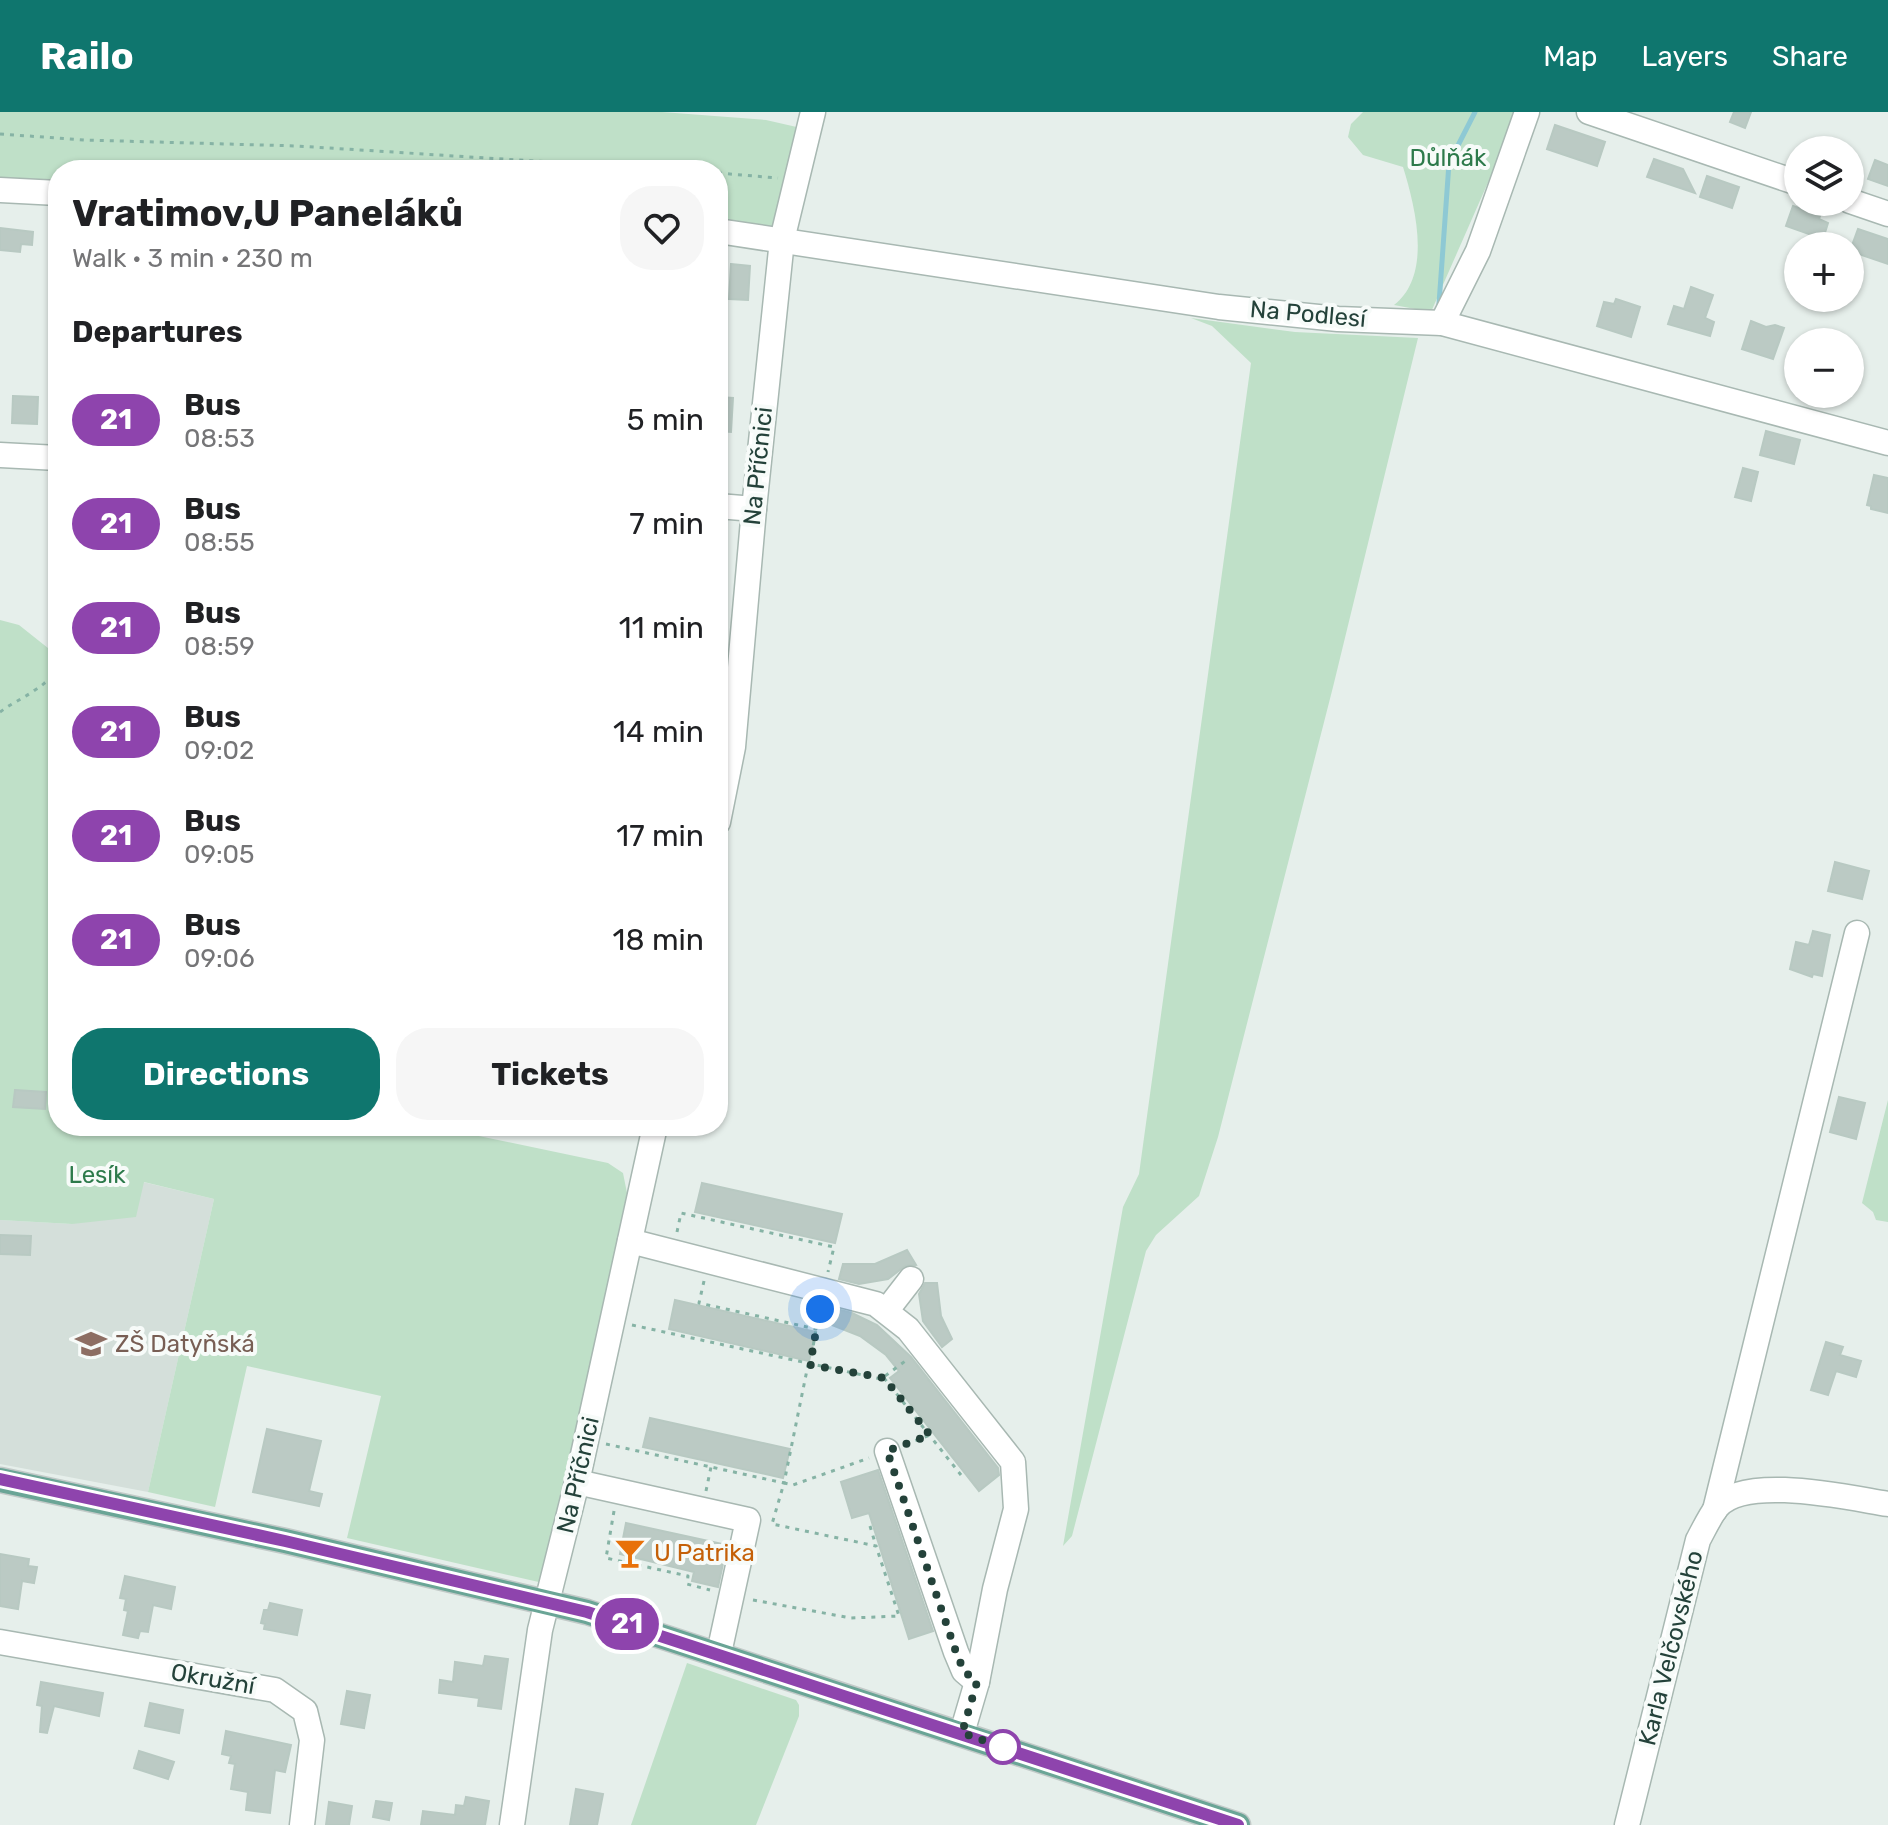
<!DOCTYPE html>
<html lang="en">
<head>
<meta charset="utf-8">
<style>
  :root { --surface:#fff; --page:#f6f6f6; --text:#202124; --muted:#757577; --accent:#0f766e }
  body { margin:0; font-family:Rubik,sans-serif; background:var(--page); color:var(--text); height:100vh; display:flex; flex-direction:column; font-size:30px; white-space:nowrap }
  * { box-sizing:border-box; margin:0 }
  p { font-size:26px; color:var(--muted) }
  .icon { flex:none; width:44px; height:44px; fill:none; stroke:currentColor; stroke-width:2; stroke-linecap:round; stroke-linejoin:round }
  .map { position:relative; flex:1; overflow:hidden }
  .panel { position:absolute; left:48px; top:48px; width:680px; height:976px; display:flex; flex-direction:column; background:var(--surface); border-radius:32px; box-shadow:0 2px 6px #0004 }
  .panel>* { flex:none }
  .badge { padding:0 16px; border-radius:26px; font-size:28px; line-height:52px }
  .buttons { position:absolute; left:1784px; top:24px; display:grid; gap:16px }
  .buttons a { display:grid; place-items:center; width:80px; height:80px; border-radius:50%; background:var(--surface); box-shadow:0 2px 6px #0004; font-size:40px }
  .you { position:absolute; width:40px; height:40px; margin:-20px; border:6px solid #fff; border-radius:50%; background:#1a73e8; box-shadow:0 0 0 12px #1a73e833 }
  .map>.badge { position:absolute; translate:-50% -50%; box-shadow:0 0 0 4px #fff }
  h2 { padding:0 24px; font-size:30px; line-height:72px }
  .round { display:grid; place-items:center; flex:none; width:84px; height:84px; border-radius:32px; background:var(--page) }
  .headline { display:flex; align-items:center; justify-content:space-between; height:136px; padding:0 24px }
  h1 { font-size:38px; font-weight:700; line-height:60px }
  .primary-button { display:flex; gap:16px; margin-top:auto; padding:16px 24px }
  .primary-button a { flex:1; height:92px; border-radius:32px; background:var(--accent); color:#fff; font-size:32px; font-weight:700; line-height:92px; text-align:center }
  .primary-button a+a { background:var(--page); color:var(--text) }
  ul { padding:0; list-style:none }
  li { display:flex; align-items:center; gap:24px; height:104px; padding:0 24px }
  li div { flex:1 }
  li b { display:block; font-size:30px }
  li em { font-style:normal }
  li .badge { min-width:88px; font-weight:700; text-align:center }
  header { display:flex; align-items:center; gap:48px; box-sizing:border-box; height:112px; padding:0 40px; background:var(--accent); color:#fff }
  header strong { font-size:38px }
  nav { display:flex; gap:44px; margin-inline-start:auto; font-size:28px }
  .map>svg:first-child { display:block }
  .built { fill:#d4dfda }
  .green { fill:#bfe0c8 }
  .lines { fill:none; stroke-linecap:round; stroke-linejoin:round }
  .stream { stroke:#8ec9d4; stroke-width:5 }
  .building { fill:#bbcac4; stroke:#b8c9c2; stroke-width:2 }
  .minor-casing { stroke:#a8b8b2; stroke-width:27 }
  .major-casing { stroke:#c2cac8; stroke-width:27 }
  .path { stroke:#86b3a5; stroke-width:3; stroke-dasharray:4 6; stroke-linecap:butt }
  .minor { stroke:#fff; stroke-width:24 }
  .major { stroke:#6aa596; stroke-width:24 }
  .line-casing { stroke:#fff; stroke-width:18 }
  .line { stroke:#8e44ad; stroke-width:12 }
  .walk { stroke:#24423a; stroke-width:8; stroke-dasharray:0 14.4 }
  .stop-dot { fill:#fff; stroke:#8e44ad; stroke-width:4 }
  .labels { text-anchor:middle; stroke-width:8; stroke-linejoin:round; paint-order:stroke }
  .park-label { font-size:24px; fill:#2d7a4b; stroke:#f7fbf9 }
  .street-label { font-size:24px; fill:#24423a; stroke:#f7fbf9 }
  .education-label { font-size:24px; fill:#785e54; stroke:#f7fbf9; text-anchor:start }
  .food-label { font-size:24px; fill:#c56008; stroke:#f7fbf9; text-anchor:start }
</style>
</head>
<body>
<header>
<strong>Railo</strong>
<nav><a>Map</a><a>Layers</a><a>Share</a></nav>
</header>
<div class="map">
<svg width="1888" height="1713" viewBox="0 0 1888 1713">
  <rect width="100%" height="100%" fill="#e6efeb"/>
  <!-- built -->
  <polygon class="built" points="143,1070 214,1087 148,1380 0,1352 0,1108 72,1112"/>
  <!-- green -->
  <g class="green">
    <polygon points="0,0 662,0 766,8 801,16 776,117 718,111 718,58 58,58 58,74 0,70"/>
    <path d="M 1363,0 L 1519,0 L 1431,200 L 1394,193 C 1433,163 1415,94 1403,55 L 1363,43 L 1348,25 L 1351,12 Z"/>
    <polygon points="1191,206 1295,220 1418,226 1333,575 1218,1025 1199,1084 1156,1123 1146,1139 1072,1424 1063,1434 1123,1095 1139,1062 1251,251 1212,214"/>
    <polygon points="0,508 19,513 58,544 58,1014 431,1014 608,1051 623,1061 627,1081 543,1471 347,1426 381,1284 247,1254 215,1395 148,1380 214,1087 144,1070 136,1105 72,1112 0,1108"/>
    <polygon points="1888,988 1888,1110 1876,1108 1873,1100 1862,1091"/>
    <polygon points="687,1551 796,1588 799,1593 799,1604 756,1713 631,1713"/>
  </g>
  <g class="lines">
    <!-- stream -->
    <polyline class="stream" points="1439,192 1449,51 1475,0"/>
  </g>
  <!-- building -->
  <g class="building">
    <polygon points="1734,0 1751,0 1745,16 1730,10"/>
    <polygon points="1555,13 1605,30 1597,54 1547,37"/>
    <polygon points="1654,47 1683,57 1695,81 1647,65"/>
    <polygon points="1875,48 1888,53 1888,74 1868,67"/>
    <polygon points="1707,64 1739,75 1732,96 1700,85"/>
    <polygon points="1793,94 1820,104 1819,107 1828,111 1823,127 1786,114"/>
    <polygon points="0,116 33,120 32,133 21,132 20,140 0,138"/>
    <polygon points="1858,117 1888,127 1888,152 1850,139"/>
    <polygon points="731,152 750,154 748,188 729,187"/>
    <polygon points="1691,175 1713,183 1705,206 1714,210 1710,224 1668,212 1674,194 1684,197"/>
    <polygon points="1616,187 1640,195 1631,225 1597,214 1604,190 1614,192"/>
    <polygon points="1751,209 1766,215 1775,213 1784,216 1773,247 1742,237"/>
    <polygon points="13,284 38,285 37,312 12,311"/>
    <polygon points="718,285 733,286 731,320 718,319"/>
    <polygon points="1766,319 1800,328 1794,352 1760,343"/>
    <polygon points="1743,356 1758,360 1751,389 1735,385"/>
    <polygon points="1874,363 1888,366 1888,401 1871,397 1871,394 1867,393"/>
    <polygon points="1835,750 1869,759 1862,787 1828,779"/>
    <polygon points="1813,819 1830,823 1822,864 1813,862 1812,865 1790,857 1796,830 1809,833"/>
    <polygon points="15,978 46,980 45,997 13,995"/>
    <polygon points="1839,985 1865,991 1856,1027 1830,1020"/>
    <polygon points="702,1071 842,1102 835,1131 695,1100"/>
    <polygon points="0,1123 31,1124 30,1143 0,1142"/>
    <polygon points="907,1138 916,1153 905,1154 888,1167 859,1172 839,1167 843,1152 875,1152"/>
    <polygon points="925,1171 937,1171 941,1204 952,1227 942,1235 923,1209 919,1182"/>
    <polygon points="675,1188 816,1220 809,1249 669,1217"/>
    <polygon points="833,1196 852,1201 877,1213 911,1245 998,1356 999,1363 979,1379 890,1266 899,1259 886,1243 860,1224 829,1212"/>
    <polygon points="1826,1230 1843,1235 1840,1243 1861,1249 1856,1265 1836,1259 1828,1283 1811,1278"/>
    <polygon points="650,1306 790,1337 783,1366 643,1335"/>
    <polygon points="267,1317 321,1329 309,1379 322,1382 319,1394 253,1380"/>
    <polygon points="878,1358 933,1519 909,1527 869,1401 852,1406 841,1370"/>
    <polygon points="626,1411 727,1433 718,1475 692,1469 694,1460 620,1442"/>
    <polygon points="0,1442 29,1447 28,1454 37,1455 34,1471 22,1469 18,1497 0,1494"/>
    <polygon points="125,1464 175,1475 171,1497 153,1493 148,1520 140,1519 138,1526 123,1523 128,1499 124,1498 126,1487 120,1486"/>
    <polygon points="270,1491 302,1498 297,1523 264,1517 265,1512 261,1511 264,1498 268,1498"/>
    <polygon points="485,1544 508,1547 501,1597 478,1594 479,1586 439,1581 440,1568 453,1570 455,1550 483,1554"/>
    <polygon points="41,1570 103,1581 99,1604 54,1594 47,1621 40,1620 42,1594 37,1593"/>
    <polygon points="347,1579 370,1583 364,1616 341,1612"/>
    <polygon points="150,1591 183,1598 179,1621 145,1614"/>
    <polygon points="226,1619 291,1633 285,1660 275,1658 270,1701 246,1698 248,1680 231,1677 235,1652 229,1651 231,1644 222,1642"/>
    <polygon points="139,1639 174,1650 168,1667 134,1656"/>
    <polygon points="576,1677 603,1682 597,1713 570,1713"/>
    <polygon points="466,1685 489,1689 485,1713 421,1713 423,1699 455,1703 456,1693 464,1694"/>
    <polygon points="376,1689 392,1691 389,1708 373,1705"/>
    <polygon points="329,1690 352,1694 349,1713 326,1713"/>
  </g>
  <g class="lines">
    <defs>
      <g id="minor">
        <polyline points="1589,0 1798,71"/>
        <polyline points="0,78 58,81"/>
        <polyline points="1850,89 1888,102"/>
        <polyline points="718,119 1219,195 1338,207 1442,211 1888,331"/>
        <polyline points="1442,211 1478,139 1527,0"/>
        <polyline points="0,343 58,346"/>
        <polyline points="718,394 754,397"/>
        <polyline points="718,710 733,635 754,397 782,128 813,0"/>
        <polyline points="630,1129 876,1192 908,1217 1013,1350 1016,1397 995,1477 977,1570 962,1621"/>
        <polyline points="887,1198 911,1167"/>
        <polyline points="887,1339 956,1540 964,1559 977,1570"/>
        <polyline points="577,1370 748,1408 719,1541"/>
        <polyline points="1715,1398 1857,821"/>
        <polyline points="0,1530 275,1578 305,1599 312,1628 302,1713"/>
        <polyline points="512,1713 540,1518 577,1370 655,1014"/>
        <path d="M 1627,1713 L 1698,1428 C 1704,1417 1710,1404 1717,1395 C 1745,1362 1849,1386 1888,1392"/>
      </g>
      <polyline id="major" points="0,1368 285,1429 587,1500 1238,1713"/>
    </defs>
    <!-- minor casing -->
    <use href="#minor" class="minor-casing"/>
    <!-- major casing -->
    <use href="#major" class="major-casing"/>
    <!-- path -->
    <g class="path">
      <polyline points="0,22 85,28 297,34 676,58"/>
      <polyline points="718,61 778,66"/>
      <path d="M 0,600 C 12,591 24,586 35,578 C 44,573 48,566 58,563"/>
      <polyline points="677,1120 681,1101 834,1135 828,1160"/>
      <polyline points="704,1169 699,1191 816,1217 820,1198"/>
      <polyline points="632,1213 881,1267 908,1247"/>
      <polyline points="810,1253 816,1217"/>
      <polyline points="884,1266 961,1363"/>
      <polyline points="606,1332 784,1371 808,1253"/>
      <polyline points="906,1332 930,1323"/>
      <polyline points="706,1379 711,1355"/>
      <polyline points="614,1399 606,1446 688,1464 687,1472 710,1478"/>
      <polyline points="870,1414 876,1434"/>
      <polyline points="753,1488 851,1506 899,1504 876,1434 772,1412 784,1371 793,1373 869,1346"/>
    </g>
    <!-- minor -->
    <use href="#minor" class="minor"/>
    <!-- major -->
    <use href="#major" class="major"/>
  </g>
  <g class="lines">
    <defs>
      <polyline id="line" points="0,1367 285,1429 587,1500 1238,1713"/>
    </defs>
    <!-- line casing -->
    <use href="#line" class="line-casing"/>
    <!-- line -->
    <use href="#line" class="line"/>
    <!-- walk -->
    <polyline class="walk" points="820,1197 810,1253 884,1266 930,1323 887,1339 956,1540 964,1559 977,1570 962,1621 1003,1635"/>
  </g>
  <!-- icons -->
  <defs>
    <symbol id="school-bare" viewBox="-9 -9 18 18"><path d="M0-5L7-2L0 1L-7-2ZM-4 1L0 2.5L4 1V4Q0 6-4 4Z" fill="#8d6e63" stroke="#f7fbf9" stroke-width="2.5" paint-order="stroke"/></symbol>
    <symbol id="bar-bare" viewBox="-9 -9 18 18"><path d="M-6-5H6L.8 .8V4.5H3.5V6h-7V4.5H-.8V.8Z" fill="#e8710a" stroke="#f7fbf9" stroke-width="2.5" paint-order="stroke"/></symbol>
  </defs>
  <g fill-rule="evenodd">
    <use href="#school-bare" x="69" y="1210" width="44" height="44"/>
    <use href="#bar-bare" x="608" y="1419" width="44" height="44"/>
  </g>
  <!-- markers -->
  <circle class="stop-dot" cx="1003" cy="1635" r="16"/>
  <g class="labels">
    <!-- park labels -->
    <g class="park-label">
      <text x="1448" y="54">Důlňák</text>
      <text x="97" y="1071">Lesík</text>
    </g>
    <!-- street labels -->
    <g class="street-label">
      <text transform="translate(1308 202) rotate(5)" y="8">Na Podlesí</text>
      <text transform="translate(758 354) rotate(-84)" y="8">Na Příčnici</text>
      <text transform="translate(578 1363) rotate(-77)" y="8">Na Příčnici</text>
      <text transform="translate(1671 1536) rotate(-76)" y="8">Karla Velčovského</text>
      <text transform="translate(213 1567) rotate(10)" y="8">Okružní</text>
    </g>
    <!-- education labels -->
    <g class="education-label">
      <text x="115" y="1240">ZŠ Datyňská</text>
    </g>
    <!-- food labels -->
    <g class="food-label">
      <text x="654" y="1449">U Patrika</text>
    </g>
  </g>
</svg>
<div class="buttons">
<a><svg class="icon" aria-label="layers" viewBox="0 0 24 24"><path d="M12 4l9 5-9 5-9-5zM3 14l9 5 9-5"/></svg></a>
<a>+</a>
<a>−</a>
</div>
<div class="you" style="left:820px;top:1197px"></div>
<b class="badge" style="left:627px;top:1512px;background:#8e44ad;color:#fff">21</b>
<section class="panel">
<div class="headline"><div><h1>Vratimov,U Paneláků</h1><p>Walk · 3 min · 230 m</p></div><a class="round"><svg class="icon" aria-label="heart" viewBox="0 0 24 24"><path d="M12 20l-8-8c-3-5 5-10 8-4 3-6 11-1 8 4z"/></svg></a></div>
<h2>Departures</h2>
<ul>
<li><span class="badge" style="background:#8e44ad;color:#fff">21</span><div><b>Bus</b><p>08:53</p></div><em>5 min</em></li>
<li><span class="badge" style="background:#8e44ad;color:#fff">21</span><div><b>Bus</b><p>08:55</p></div><em>7 min</em></li>
<li><span class="badge" style="background:#8e44ad;color:#fff">21</span><div><b>Bus</b><p>08:59</p></div><em>11 min</em></li>
<li><span class="badge" style="background:#8e44ad;color:#fff">21</span><div><b>Bus</b><p>09:02</p></div><em>14 min</em></li>
<li><span class="badge" style="background:#8e44ad;color:#fff">21</span><div><b>Bus</b><p>09:05</p></div><em>17 min</em></li>
<li><span class="badge" style="background:#8e44ad;color:#fff">21</span><div><b>Bus</b><p>09:06</p></div><em>18 min</em></li>
</ul>
<div class="primary-button"><a>Directions</a><a>Tickets</a></div>
</section>
</div>
</body>
</html>
